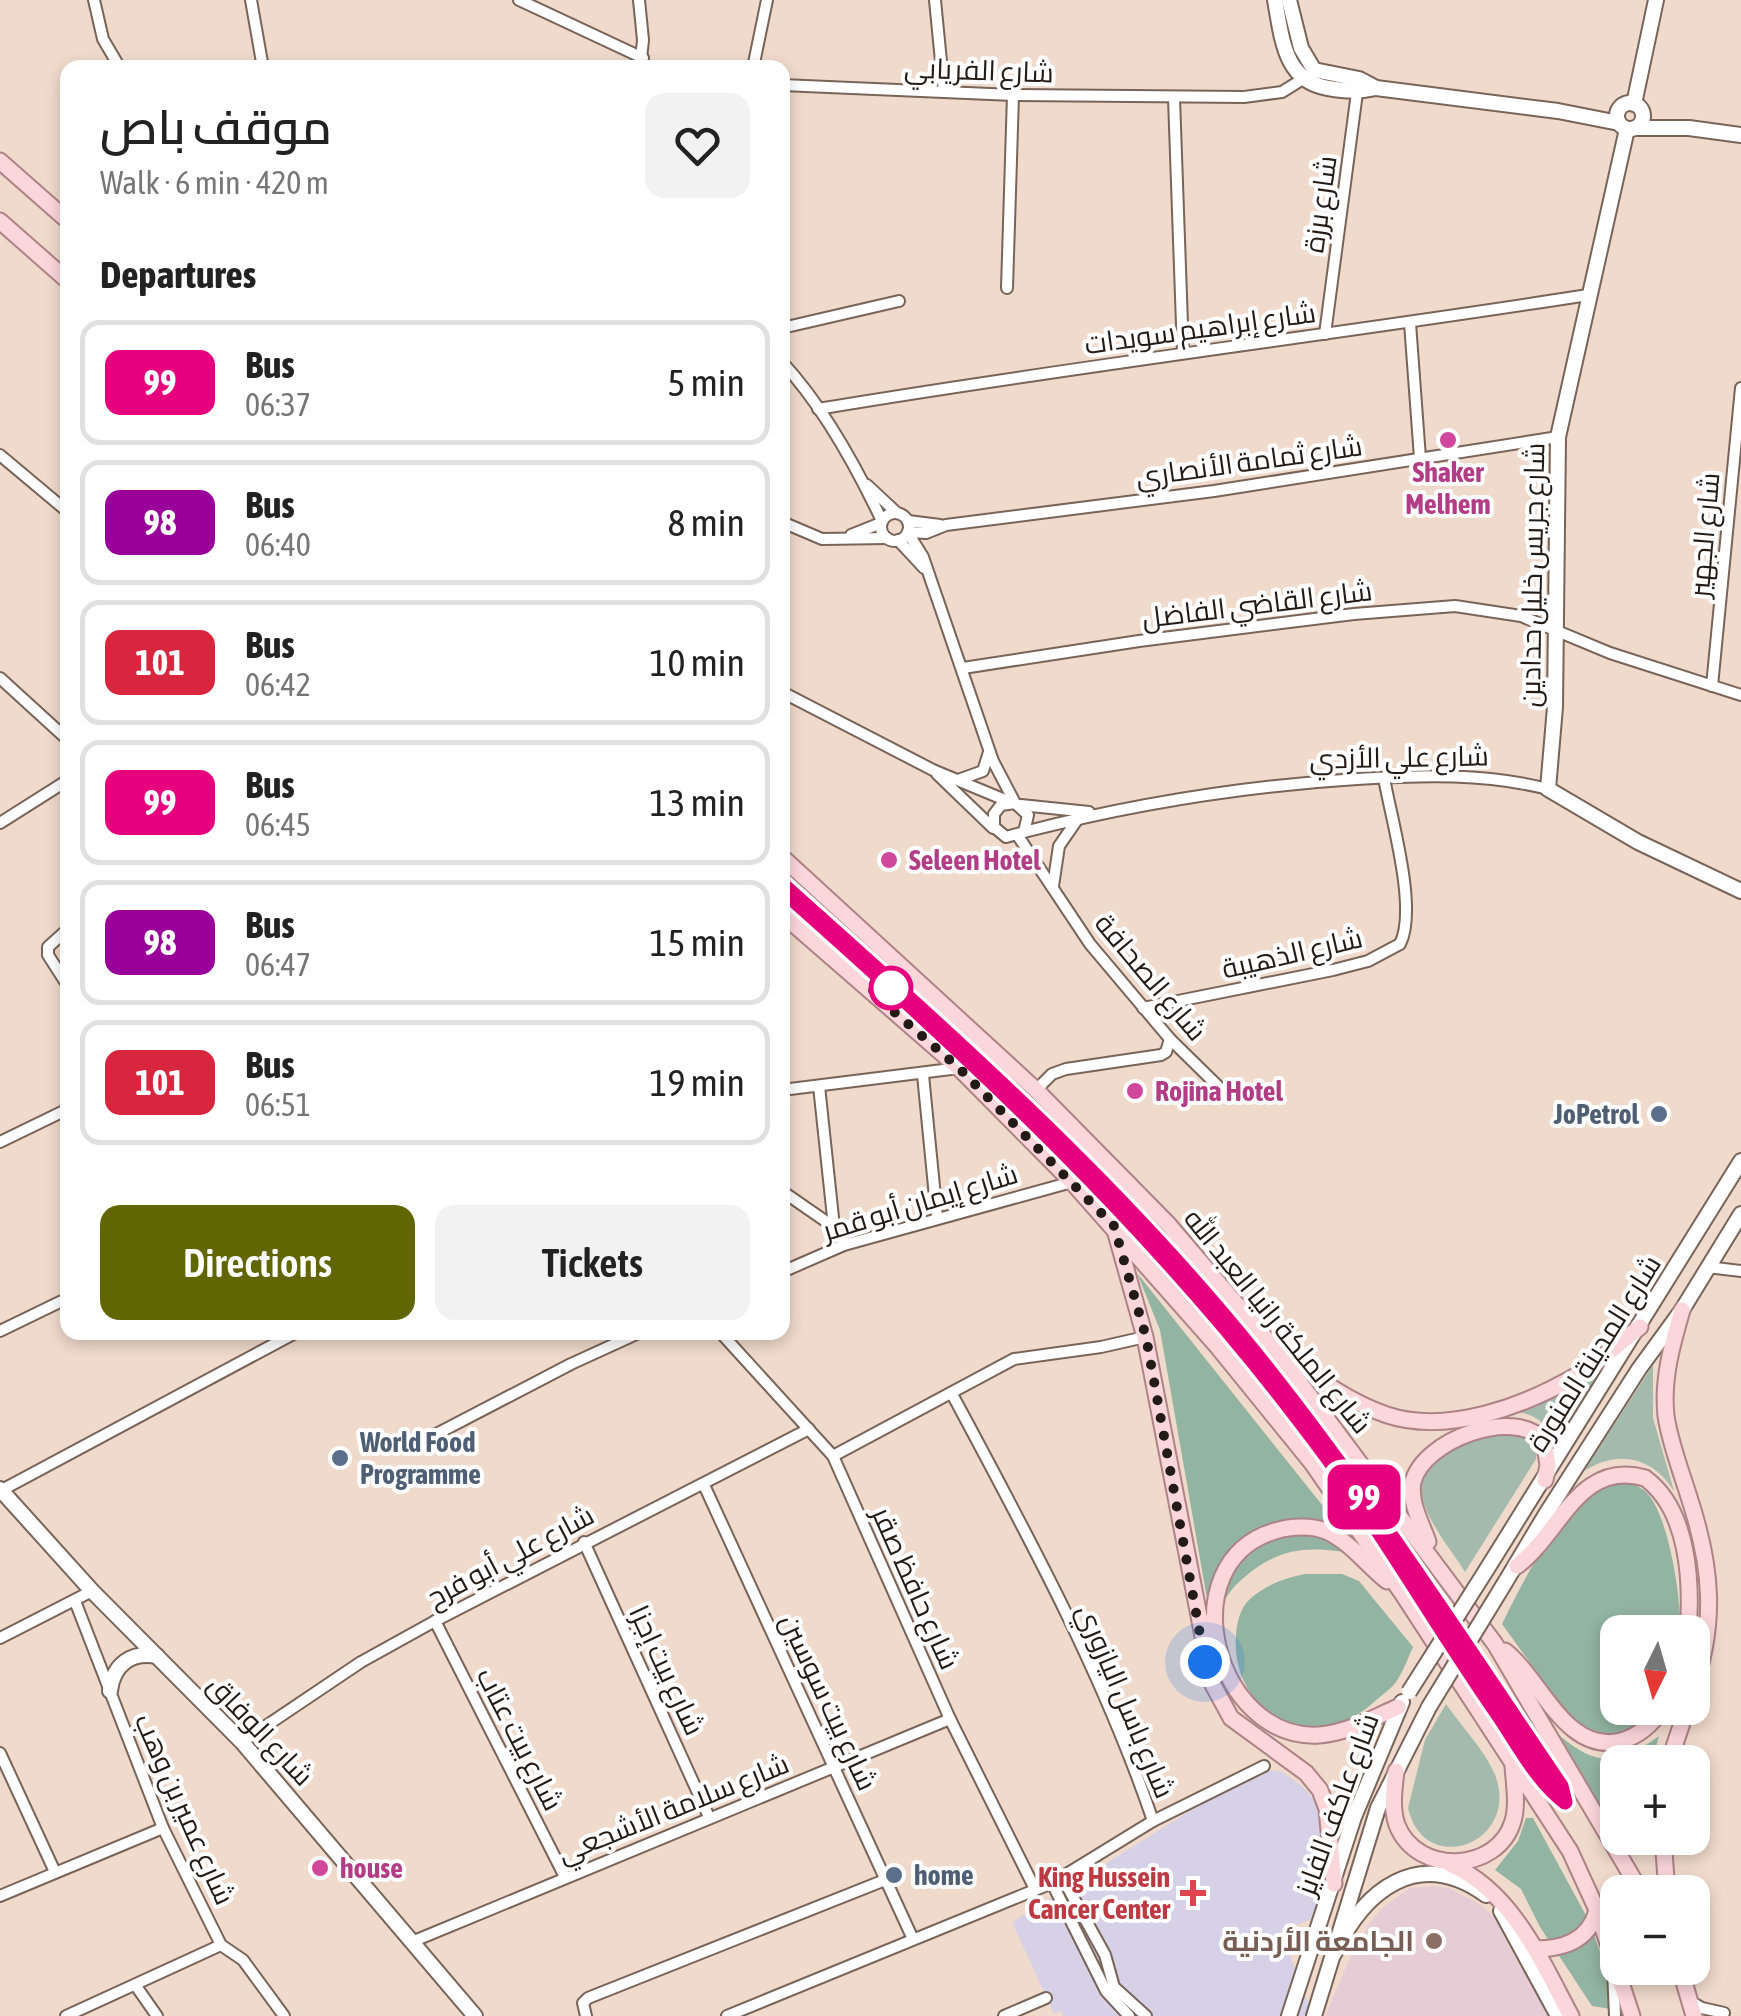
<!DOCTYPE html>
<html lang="en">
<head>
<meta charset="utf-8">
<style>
  :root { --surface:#fff; --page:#f2f2f2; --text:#222; --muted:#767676; --line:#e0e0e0; --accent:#616603 }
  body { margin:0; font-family:"Asap Condensed",Cairo,sans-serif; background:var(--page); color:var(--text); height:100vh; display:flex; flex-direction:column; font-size:38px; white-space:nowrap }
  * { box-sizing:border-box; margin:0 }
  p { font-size:32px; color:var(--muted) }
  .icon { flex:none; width:55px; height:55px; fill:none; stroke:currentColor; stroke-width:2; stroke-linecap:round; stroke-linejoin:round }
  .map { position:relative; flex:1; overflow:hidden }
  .side { position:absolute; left:60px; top:60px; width:730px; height:1280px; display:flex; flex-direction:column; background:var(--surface); border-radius:20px; box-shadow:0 5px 15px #0003 }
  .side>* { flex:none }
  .badge { padding:0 20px; border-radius:15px; font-size:35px; line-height:65px }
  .needle { width:65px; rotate:185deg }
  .fabs { position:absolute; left:1600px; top:1615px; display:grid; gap:20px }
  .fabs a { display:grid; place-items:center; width:110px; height:110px; border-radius:20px; background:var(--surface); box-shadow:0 5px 15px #0003; font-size:50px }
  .you { position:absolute; width:50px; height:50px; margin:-25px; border:8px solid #fff; border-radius:50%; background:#1a73e8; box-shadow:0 0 0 15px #1a73e833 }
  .map>.badge { position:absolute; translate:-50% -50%; box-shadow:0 0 0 5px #fff }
  h2 { padding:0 40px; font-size:38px; line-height:90px }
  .round { display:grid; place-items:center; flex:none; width:105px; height:105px; border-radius:20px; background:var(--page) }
  .overview { display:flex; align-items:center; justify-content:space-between; height:170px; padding:0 40px }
  h1 { font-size:48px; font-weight:600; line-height:75px }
  .primary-button { display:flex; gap:20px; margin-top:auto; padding:20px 40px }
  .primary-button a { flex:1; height:115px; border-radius:20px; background:var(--accent); color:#fff; font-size:40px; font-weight:600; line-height:115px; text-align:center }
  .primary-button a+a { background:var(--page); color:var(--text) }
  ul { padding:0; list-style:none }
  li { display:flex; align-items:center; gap:30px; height:125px; margin:0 20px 15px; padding:0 20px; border:5px solid var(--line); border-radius:20px }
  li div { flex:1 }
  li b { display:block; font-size:38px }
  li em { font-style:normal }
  li .badge { min-width:110px; font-weight:700; text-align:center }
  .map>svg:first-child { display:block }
  .education { fill:#e6cdd5 }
  .medical { fill:#d6d1e7 }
  .green { fill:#a3baad }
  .forest { fill:#93b4a2 }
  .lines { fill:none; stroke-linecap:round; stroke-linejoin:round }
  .street-casing { stroke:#786458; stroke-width:14 }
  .secondary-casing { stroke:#786458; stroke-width:18 }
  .primary-casing { stroke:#ad8386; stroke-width:19 }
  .street { stroke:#fff; stroke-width:10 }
  .secondary { stroke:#fff; stroke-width:14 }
  .primary { stroke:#fbd6da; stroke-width:15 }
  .secondary-bridge-casing { stroke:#786458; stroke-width:18; stroke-linecap:butt }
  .secondary-bridge { stroke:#fff; stroke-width:14 }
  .line-casing { stroke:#fff; stroke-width:22 }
  .line { stroke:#e6007e; stroke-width:15 }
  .walk { stroke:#231b16; stroke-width:10; stroke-dasharray:0 18 }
  .hotel-dot { fill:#d1479c; stroke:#fff; stroke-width:4 }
  .stop-dot { fill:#fff; stroke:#e6007e; stroke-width:5 }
  .service-dot { fill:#5c6f8a; stroke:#fff; stroke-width:4 }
  .health-dot { fill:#e0444e; stroke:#fff; stroke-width:4 }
  .education-dot { fill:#8d6e63; stroke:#fff; stroke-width:4 }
  .labels { text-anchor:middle; stroke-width:8; stroke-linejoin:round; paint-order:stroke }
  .street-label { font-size:28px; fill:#231b16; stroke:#fff }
  .hotel-label { font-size:28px; font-weight:bold; fill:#b23c85; stroke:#fff; text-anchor:start }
  .service-label { font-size:28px; font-weight:bold; fill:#4e5e75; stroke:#fff; text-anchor:start }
  .health-label { font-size:28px; font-weight:bold; fill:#be3a42; stroke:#fff; text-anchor:end }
  .education-label { font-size:28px; font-weight:bold; fill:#785e54; stroke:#fff; text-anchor:end }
</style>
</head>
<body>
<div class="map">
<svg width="1741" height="2016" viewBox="0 0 1741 2016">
  <rect width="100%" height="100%" fill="#f0dacc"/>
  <!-- education -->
  <polygon class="education" points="1435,1886 1449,1888 1480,1904 1494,1917 1554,2016 1325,2016 1350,1958 1368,1925 1382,1908 1410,1888"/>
  <!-- medical -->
  <polygon class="medical" points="1271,1770 1282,1772 1301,1785 1314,1799 1324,1818 1323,1875 1333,1910 1281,1932 1313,2016 1063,2016 1061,2011 1054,2014 1012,1922 1230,1786"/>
  <!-- green -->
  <g class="green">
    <path d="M 1653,1365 L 1653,1418 L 1674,1491 C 1653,1457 1618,1449 1584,1471 Z"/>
    <path d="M 1599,1373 L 1559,1442 C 1547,1424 1533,1411 1511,1412 L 1568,1391 Z"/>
    <path d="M 1501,1430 C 1517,1432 1528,1435 1537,1448 L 1536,1459 L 1465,1572 C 1445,1539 1391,1483 1443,1453 C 1460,1442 1482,1437 1501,1430 Z"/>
    <path d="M 1446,1704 C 1461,1726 1485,1750 1495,1775 C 1521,1842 1425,1880 1408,1808 L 1425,1740 Z"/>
  </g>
  <!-- forest -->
  <g class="forest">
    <path d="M 1137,1273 L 1362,1555 C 1309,1545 1278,1545 1237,1584 C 1224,1597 1228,1602 1209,1610 L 1160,1330 Z"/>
    <path d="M 1611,1481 C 1624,1482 1638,1483 1648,1494 C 1669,1518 1682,1601 1680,1632 L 1618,1632 L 1618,1708 L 1656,1708 C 1631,1733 1613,1747 1578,1729 L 1502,1624 C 1525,1577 1562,1502 1611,1481 Z"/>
    <path d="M 1305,1574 L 1342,1574 L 1359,1581 L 1413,1647 C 1408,1658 1403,1672 1396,1682 C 1390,1690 1380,1696 1373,1703 C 1314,1756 1230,1714 1236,1635 C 1237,1622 1240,1608 1250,1599 C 1265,1585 1285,1578 1305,1574 Z"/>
    <path d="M 1560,1736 C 1600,1769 1619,1764 1659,1736 L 1652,1762 L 1618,1762 L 1617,1834 Z"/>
    <polygon points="1526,1818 1533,1818 1589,1921 1617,2000 1611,2009 1592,2006 1540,1927 1521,1889 1495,1870 1518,1841"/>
  </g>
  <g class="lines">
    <defs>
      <g id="street">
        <polyline points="94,0 103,39 120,68"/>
        <polyline points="251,0 263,68"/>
        <polyline points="519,0 643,58"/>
        <polyline points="639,0 643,40 640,68"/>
        <polyline points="935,0 944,92"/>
        <polyline points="753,68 767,0"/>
        <polyline points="782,85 1013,95 1244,97 1282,92 1306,77"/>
        <polyline points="1174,98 1183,353"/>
        <polyline points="1007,288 1013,95"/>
        <polyline points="1410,323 1420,458"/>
        <polyline points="782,328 899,301"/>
        <polyline points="1325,334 1358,85"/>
        <path d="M 782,362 C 824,407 856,466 882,521"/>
        <path d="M 818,409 C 1074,366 1332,335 1588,295"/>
        <polyline points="0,455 68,512"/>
        <polyline points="867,485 897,513"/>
        <circle cx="895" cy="527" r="14"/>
        <polyline points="908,521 940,525"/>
        <polyline points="782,522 822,539 887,538"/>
        <polyline points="908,532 926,533 946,525 1214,491 1558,437"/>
        <polyline points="908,533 923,557 993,761 1015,803 1028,815 1024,832 1006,837 994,827 994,814 1001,805 1015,803"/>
        <polyline points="851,535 881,523"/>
        <polyline points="898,540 924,568"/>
        <polyline points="963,668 1139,641 1354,614 1455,606 1521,616 1610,653 1741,695"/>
        <polyline points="0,678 68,740"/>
        <polyline points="1712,686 1741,388"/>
        <polyline points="782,692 933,770 1010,802"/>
        <polyline points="937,774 993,828"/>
        <polyline points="958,780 983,771 989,752"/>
        <polyline points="1021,805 1089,812"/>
        <polyline points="0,823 68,780"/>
        <path d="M 1024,832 C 1133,804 1245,786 1357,779 C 1423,775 1485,773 1548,789"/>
        <polyline points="1018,836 1090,944 1170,1039 1222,1090"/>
        <polyline points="1053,886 1059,846 1077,820"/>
        <polyline points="68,929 48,947 48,955 68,986"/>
        <path d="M 1143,1008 L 1333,970 L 1368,961 L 1400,944 C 1418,909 1391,818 1384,778"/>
        <polyline points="923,1075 937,1217"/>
        <polyline points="819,1086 834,1227 844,1245"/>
        <polyline points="782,1090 959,1068"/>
        <polyline points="1036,1090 1052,1074 1066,1069 1161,1055 1166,1052 1170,1039"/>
        <polyline points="0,1142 68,1109"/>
        <polyline points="782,1191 834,1227"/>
        <polyline points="1707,1267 1741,1271"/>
        <polyline points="782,1272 844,1245 1072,1182"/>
        <polyline points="0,1331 68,1298"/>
        <polyline points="720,1332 833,1456 950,1719 1034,1887"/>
        <path d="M 952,1394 C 1026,1532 1103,1673 1153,1821"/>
        <polyline points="423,1441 571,1364 641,1332"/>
        <polyline points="833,1456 1014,1359 1101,1347 1145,1337"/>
        <polyline points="704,1485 912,1937"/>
        <polyline points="0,1491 297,1332"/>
        <polyline points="584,1542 709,1817"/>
        <polyline points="75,1601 163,1828 221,1945 243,1960 284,2016"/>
        <polyline points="435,1621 565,1877"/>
        <polyline points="0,1638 92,1591"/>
        <polyline points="242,1742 361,1662 435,1621 809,1429"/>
        <polyline points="0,1753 55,1872"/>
        <polyline points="1062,1877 1105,1955 1114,1987 1146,2016"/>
        <polyline points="1052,1883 1106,1991 1129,2016"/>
        <polyline points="0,1896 163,1828"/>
        <polyline points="414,1941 950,1719"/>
        <polyline points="1613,1969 1615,2016"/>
        <polyline points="136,1986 157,2016"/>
        <polyline points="1688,2000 1702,2008 1724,2013"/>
        <polyline points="66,2016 221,1945"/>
        <polyline points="586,2016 583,2003 588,1998 885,1880"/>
        <polyline points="727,2016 1052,1883 1153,1821 1264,1766"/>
        <polyline points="1004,2016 1046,1998"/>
      </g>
      <g id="secondary">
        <path d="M 1275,0 C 1282,38 1284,81 1328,88 C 1346,91 1358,92 1376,88"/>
        <polyline points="1289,0 1301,48 1314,70 1359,79 1376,88 1558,111 1619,123"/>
        <circle cx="1630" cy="116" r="13"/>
        <polyline points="1634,104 1656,0"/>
        <polyline points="1637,128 1689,128 1741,135"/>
        <polyline points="1627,129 1558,437 1555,707 1548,789 1638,842 1741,891"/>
        <polyline points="0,1489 92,1591 242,1742 475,2016"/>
        <polyline points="1487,1569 1741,1161"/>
        <polyline points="1506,1581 1546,1514 1639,1369 1682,1310 1741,1214"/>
        <path d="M 110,1691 C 113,1665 131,1651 157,1656"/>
        <polyline points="1501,1911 1558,2016"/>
        <path d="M 1334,1954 C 1364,1890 1418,1846 1486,1895"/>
        <polyline points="1289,2016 1354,1817 1402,1702"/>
        <polyline points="1314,2016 1378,1808 1429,1707"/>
      </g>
      <g id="primary">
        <polyline points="0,161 68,221"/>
        <polyline points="0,221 68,281"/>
        <polyline points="782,857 1036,1090 1168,1224 1273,1347 1495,1644 1641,1892"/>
        <polyline points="782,914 959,1068 1072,1182 1217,1346 1312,1463 1402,1593 1570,1851 1597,1910 1632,2016"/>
        <polyline points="1115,1230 1145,1337 1212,1683 1231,1718 1306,1773 1320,1790 1327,1809 1334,1884"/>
        <path d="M 1682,1310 C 1672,1345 1662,1379 1666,1416 C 1670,1443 1681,1471 1689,1497 C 1712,1567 1717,1623 1692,1693"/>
        <path d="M 1287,1356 C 1318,1379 1349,1402 1387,1415 C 1448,1435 1525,1406 1579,1374 C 1601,1361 1620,1342 1640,1327"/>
        <path d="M 1428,1542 C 1422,1524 1409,1502 1413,1482 C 1423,1440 1515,1406 1544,1441 L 1548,1465 L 1545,1480"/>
        <path d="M 1517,1566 C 1560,1534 1579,1459 1645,1478 C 1689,1510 1692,1583 1688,1632"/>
        <path d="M 1387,1581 C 1367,1565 1351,1543 1328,1532 C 1313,1525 1291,1526 1275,1531 C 1168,1563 1216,1741 1319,1735 C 1347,1733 1373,1718 1398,1707"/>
        <path d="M 1505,1651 C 1541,1679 1566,1755 1621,1741 C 1639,1736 1653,1723 1663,1708"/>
        <polyline points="1669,1762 1687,1708"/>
        <path d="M 1396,1771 C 1394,1789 1391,1808 1397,1825 C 1417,1876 1498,1873 1513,1821 C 1518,1804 1514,1783 1513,1766"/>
        <polyline points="1663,1838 1667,1892"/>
        <path d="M 1452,1865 C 1513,1893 1541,1960 1571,2016"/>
        <path d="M 1535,1949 C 1563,1949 1589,1941 1597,1910"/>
        <polyline points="1680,1968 1694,2016"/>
      </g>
    </defs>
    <!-- street casing -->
    <use href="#street" class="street-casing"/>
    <!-- secondary casing -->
    <use href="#secondary" class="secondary-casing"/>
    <!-- primary casing -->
    <use href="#primary" class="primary-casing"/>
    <!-- street -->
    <use href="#street" class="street"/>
    <!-- secondary -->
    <use href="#secondary" class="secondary"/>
    <!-- primary -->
    <use href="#primary" class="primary"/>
    <defs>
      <g id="secondary-bridge">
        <polyline points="1409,1692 1487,1569"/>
        <polyline points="1429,1707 1506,1581"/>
      </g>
    </defs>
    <!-- secondary-bridge casing -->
    <use href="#secondary-bridge" class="secondary-bridge-casing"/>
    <!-- secondary-bridge -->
    <use href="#secondary-bridge" class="secondary-bridge"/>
  </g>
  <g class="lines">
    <defs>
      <path id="line" d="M 782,884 C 949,1034 1113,1177 1255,1353 C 1366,1491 1462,1640 1561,1786 L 1565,1802 C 1536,1780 1517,1742 1497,1713 C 1434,1622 1379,1525 1312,1437 C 1159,1232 973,1059 782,890"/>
    </defs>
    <!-- line casing -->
    <use href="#line" class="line-casing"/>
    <!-- line -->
    <use href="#line" class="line"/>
    <!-- walk -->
    <polyline class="walk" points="891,988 870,991 959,1068 1114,1226 1146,1337 1205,1662"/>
  </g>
  <!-- markers -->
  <g class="hotel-dot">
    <circle cx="1448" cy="440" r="10"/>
    <circle cx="889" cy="860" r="10"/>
    <circle cx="1135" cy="1091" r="10"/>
    <circle cx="320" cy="1868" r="10"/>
  </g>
  <circle class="stop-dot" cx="891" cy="988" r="20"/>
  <g class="service-dot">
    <circle cx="1659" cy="1114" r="10"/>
    <circle cx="340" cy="1458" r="10"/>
    <circle cx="894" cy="1875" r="10"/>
  </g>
  <path class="health-dot" d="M1188 1878h10v10h10v10h-10v10h-10v-10h-10v-10h10z"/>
  <circle class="education-dot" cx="1434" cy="1941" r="10"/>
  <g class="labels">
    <!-- street labels -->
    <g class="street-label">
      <text transform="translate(979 70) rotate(2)" y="10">شارع الفريابي</text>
      <text transform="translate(1320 204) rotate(-82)" y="10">شارع برزة</text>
      <text transform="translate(1200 328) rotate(-8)" y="10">شارع إبراهيم سويدات</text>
      <text transform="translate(1249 461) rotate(-8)" y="10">شارع ثمامة الأنصاري</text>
      <text transform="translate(1704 535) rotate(-85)" y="10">شارع الجهير</text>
      <text transform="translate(1532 575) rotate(-89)" y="10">شارع جريس خليل حدادين</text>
      <text transform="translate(1257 604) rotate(-7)" y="10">شارع القاضي الفاضل</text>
      <text transform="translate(1399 757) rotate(-1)" y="10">شارع علي الأزدي</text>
      <text transform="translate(1292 953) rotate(-13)" y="10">شارع الذهيبة</text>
      <text transform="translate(1151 977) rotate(50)" y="10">شارع الصحافة</text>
      <text transform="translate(920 1202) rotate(-17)" y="10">شارع إيمان أبو قمر</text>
      <text transform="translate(1278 1321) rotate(51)" y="10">شارع الملكة رانيا العبد الله</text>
      <text transform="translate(1594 1353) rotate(-58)" y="10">شارع المدينة المنورة</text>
      <text transform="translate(510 1556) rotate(-28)" y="10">شارع علي أبو فرح</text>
      <text transform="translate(916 1588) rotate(66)" y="10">شارع حافظ صقر</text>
      <text transform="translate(667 1670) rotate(65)" y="10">شارع بيت إجزا</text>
      <text transform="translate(1126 1701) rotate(67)" y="10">شارع باسل اليازوري</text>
      <text transform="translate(829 1702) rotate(65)" y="10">شارع بيت سوسين</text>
      <text transform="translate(261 1730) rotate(47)" y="10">شارع الوفاق</text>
      <text transform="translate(520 1739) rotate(63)" y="10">شارع بيت عتاب</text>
      <text transform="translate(1337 1804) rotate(-70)" y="10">شارع عاكف الفايز</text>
      <text transform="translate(673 1808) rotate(-22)" y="10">شارع سلامة الأشجعي</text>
      <text transform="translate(185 1809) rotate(66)" y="10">شارع عمير بن وهب</text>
    </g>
    <!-- hotel labels -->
    <g class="hotel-label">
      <text x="1448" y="482" text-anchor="middle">Shaker<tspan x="1448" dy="32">Melhem</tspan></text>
      <text x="909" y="870">Seleen Hotel</text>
      <text x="1155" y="1101">Rojina Hotel</text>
      <text x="340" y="1878">house</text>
    </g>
    <!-- service labels -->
    <g class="service-label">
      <text x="1639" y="1124" text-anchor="end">JoPetrol</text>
      <text x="360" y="1452">World Food<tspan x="360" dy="32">Programme</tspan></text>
      <text x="914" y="1885">home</text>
    </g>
    <!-- health labels -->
    <g class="health-label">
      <text x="1170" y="1887">King Hussein<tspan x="1170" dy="32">Cancer Center</tspan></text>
    </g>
    <!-- education labels -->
    <g class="education-label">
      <text x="1414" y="1951">الجامعة الأردنية</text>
    </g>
  </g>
</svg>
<div class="fabs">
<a><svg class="needle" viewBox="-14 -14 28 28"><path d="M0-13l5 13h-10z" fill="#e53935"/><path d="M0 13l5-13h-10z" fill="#767676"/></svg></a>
<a>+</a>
<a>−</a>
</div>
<div class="you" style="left:1205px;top:1662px"></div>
<b class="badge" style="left:1364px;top:1497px;background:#e6007e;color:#fff">99</b>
<section class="side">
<div class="overview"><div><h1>موقف باص</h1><p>Walk · 6 min · 420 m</p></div><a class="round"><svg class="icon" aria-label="heart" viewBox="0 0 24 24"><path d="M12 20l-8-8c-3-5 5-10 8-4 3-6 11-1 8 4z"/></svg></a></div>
<h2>Departures</h2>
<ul>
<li><span class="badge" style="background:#e6007e;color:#fff">99</span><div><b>Bus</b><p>06:37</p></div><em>5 min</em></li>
<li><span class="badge" style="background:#909;color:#fff">98</span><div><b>Bus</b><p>06:40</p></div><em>8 min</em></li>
<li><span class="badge" style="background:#d7263d;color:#fff">101</span><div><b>Bus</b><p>06:42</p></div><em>10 min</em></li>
<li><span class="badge" style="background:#e6007e;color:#fff">99</span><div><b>Bus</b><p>06:45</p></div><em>13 min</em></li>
<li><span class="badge" style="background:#909;color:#fff">98</span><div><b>Bus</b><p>06:47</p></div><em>15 min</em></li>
<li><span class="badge" style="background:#d7263d;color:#fff">101</span><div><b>Bus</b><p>06:51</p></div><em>19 min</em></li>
</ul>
<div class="primary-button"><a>Directions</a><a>Tickets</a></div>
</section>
</div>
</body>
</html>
